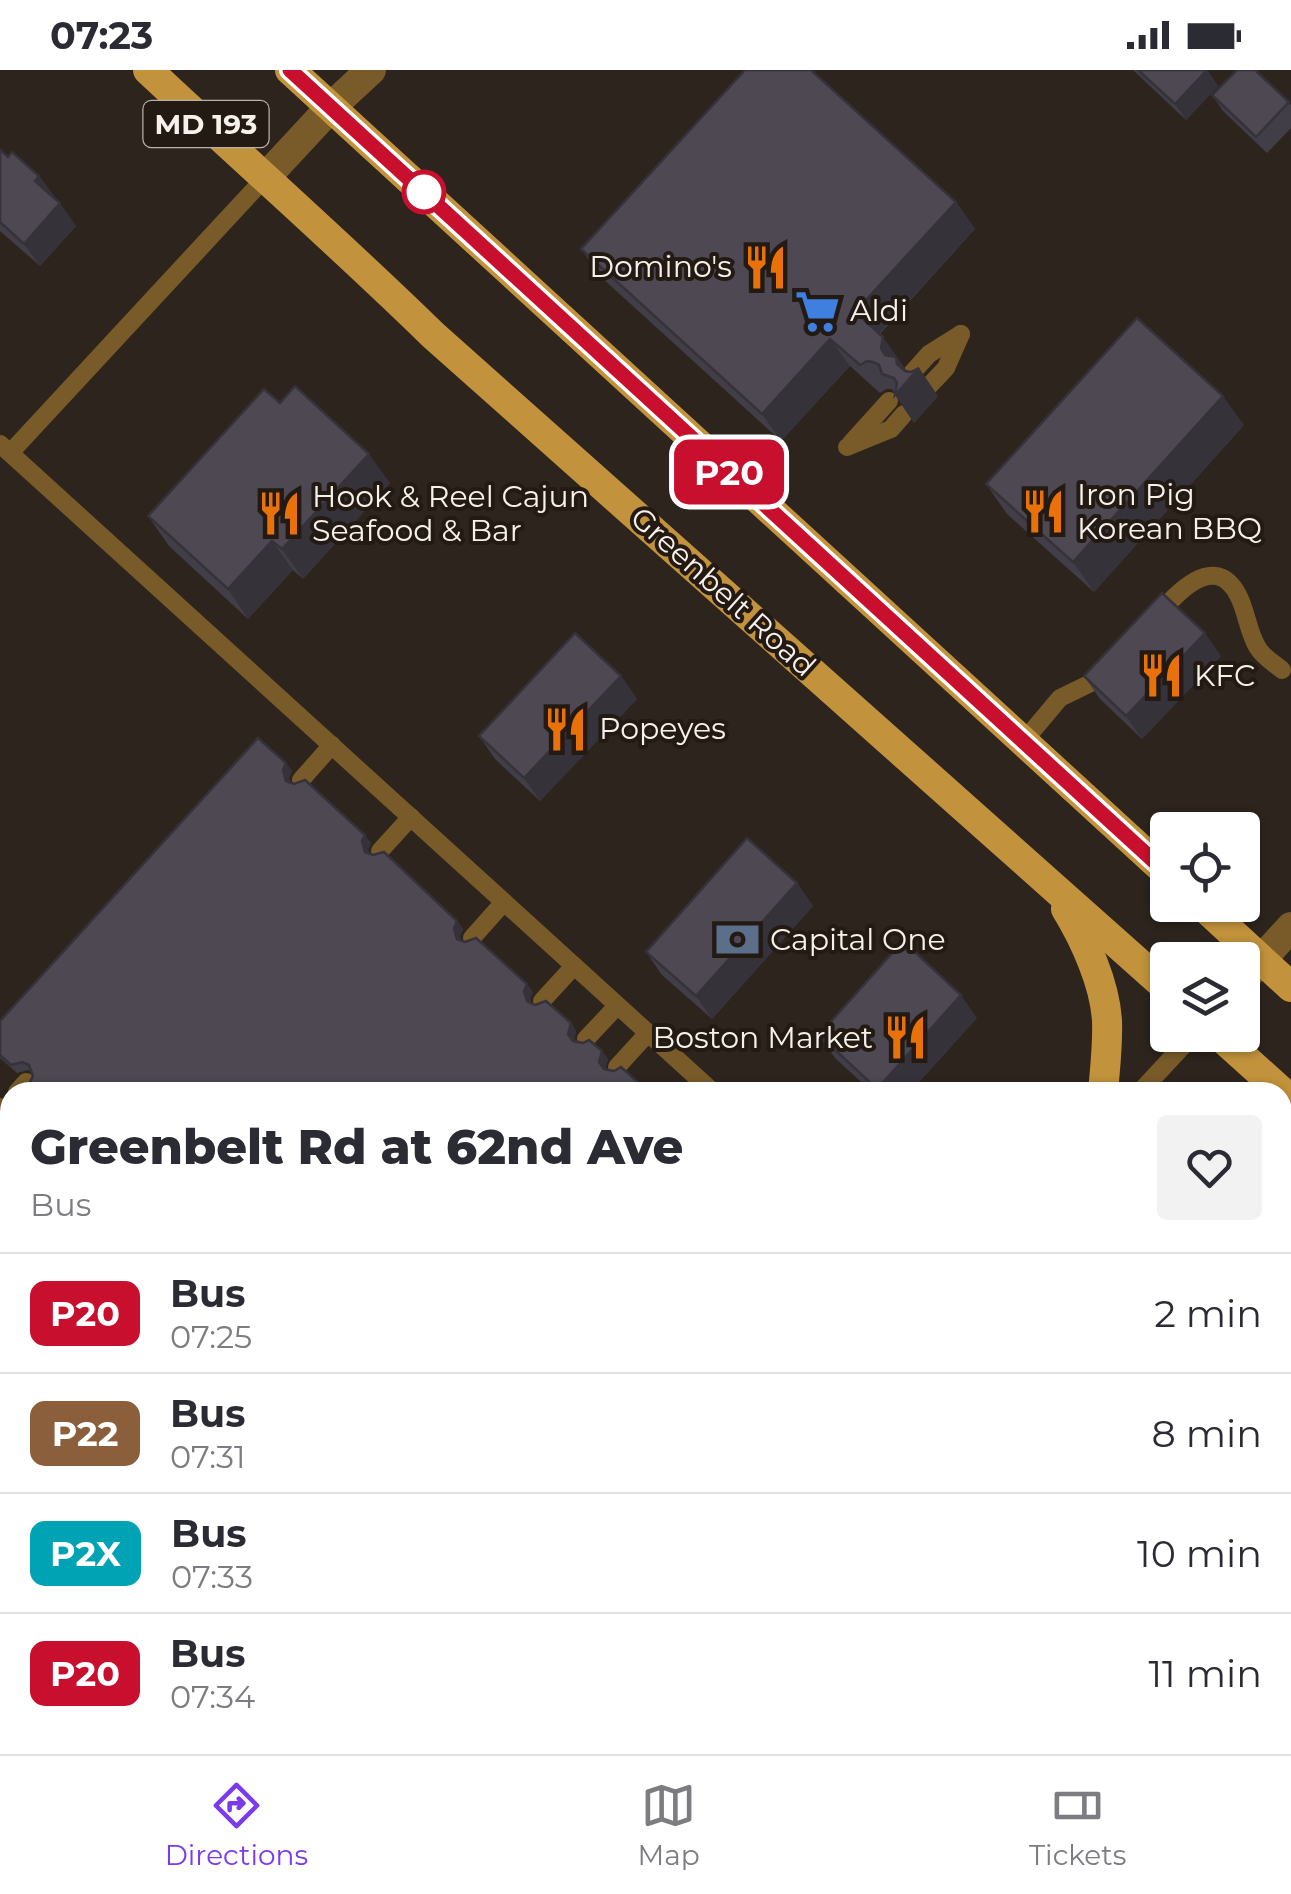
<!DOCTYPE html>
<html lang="en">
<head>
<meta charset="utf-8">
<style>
  :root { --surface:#fff; --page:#f2f2f3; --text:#2b2b33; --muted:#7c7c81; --line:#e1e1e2; --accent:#7c3aed }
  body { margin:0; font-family:Montserrat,sans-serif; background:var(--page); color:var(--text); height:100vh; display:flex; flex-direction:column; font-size:38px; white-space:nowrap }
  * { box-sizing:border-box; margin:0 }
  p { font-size:32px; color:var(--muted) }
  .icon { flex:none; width:55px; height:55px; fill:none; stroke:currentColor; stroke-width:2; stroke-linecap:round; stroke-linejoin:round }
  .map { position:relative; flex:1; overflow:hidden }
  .sheet { position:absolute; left:0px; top:1012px; width:1292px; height:672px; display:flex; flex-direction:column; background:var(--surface); border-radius:30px 30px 0 0; box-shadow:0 2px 8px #0004 }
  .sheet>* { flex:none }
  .badge { padding:0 20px; border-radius:15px; font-size:35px; line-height:65px }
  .buttons { position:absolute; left:1150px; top:742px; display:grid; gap:20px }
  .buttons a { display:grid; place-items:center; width:110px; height:110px; border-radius:10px; background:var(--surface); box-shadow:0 2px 8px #0004; font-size:50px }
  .map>.badge { position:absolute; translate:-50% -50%; box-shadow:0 0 0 5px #fff }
  .round { display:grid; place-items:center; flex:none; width:105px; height:105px; border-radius:10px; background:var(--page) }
  .head { display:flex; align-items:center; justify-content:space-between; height:170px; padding:0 30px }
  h1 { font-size:48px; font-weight:800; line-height:75px }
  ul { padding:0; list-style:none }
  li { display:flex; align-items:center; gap:30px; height:120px; padding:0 30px; border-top:2px solid var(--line) }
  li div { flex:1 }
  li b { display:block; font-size:38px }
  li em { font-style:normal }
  li .badge { min-width:110px; font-weight:700; text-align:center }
  .status { display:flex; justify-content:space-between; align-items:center; height:70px; padding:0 50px; background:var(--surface); direction:ltr }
  .status svg { height:28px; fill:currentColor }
  .menu { display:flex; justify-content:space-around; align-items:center; height:140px; border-top:2px solid var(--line); background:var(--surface); font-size:28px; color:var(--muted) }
  .menu a { display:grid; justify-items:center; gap:5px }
  .menu .on { color:var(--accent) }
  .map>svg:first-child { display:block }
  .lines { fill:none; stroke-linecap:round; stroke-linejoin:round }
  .lane { stroke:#785b28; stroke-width:18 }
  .street { stroke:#785b28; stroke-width:30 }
  .primary { stroke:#c2923c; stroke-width:30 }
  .wall { fill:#423e47 }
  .shaded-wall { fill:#363239 }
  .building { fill:#4d4852; stroke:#363239; stroke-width:2.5 }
  .line-casing { stroke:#fff; stroke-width:22 }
  .line { stroke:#c8102e; stroke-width:15 }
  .stop-dot { fill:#fff; stroke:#c8102e; stroke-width:5 }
  .labels { text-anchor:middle; stroke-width:8; stroke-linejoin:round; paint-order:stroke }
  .shield { fill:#231a13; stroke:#b7b0ab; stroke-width:2.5 }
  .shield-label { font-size:28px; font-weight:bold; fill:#f7f1ec }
  .poi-label { font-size:30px; fill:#f7f1ec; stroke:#231a13; text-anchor:start }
  .street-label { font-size:30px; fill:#f7f1ec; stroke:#231a13 }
</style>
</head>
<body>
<div class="status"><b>07:23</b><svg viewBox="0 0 49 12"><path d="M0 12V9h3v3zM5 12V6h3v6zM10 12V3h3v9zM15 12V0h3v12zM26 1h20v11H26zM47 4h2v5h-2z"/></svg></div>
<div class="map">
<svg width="1291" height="1684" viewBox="0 0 1291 1684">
  <rect width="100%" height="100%" fill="#2c241d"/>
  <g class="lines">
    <!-- lane -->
    <g class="lane">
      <polyline points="912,303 929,284 961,264"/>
      <polyline points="928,317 946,298 961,264"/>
      <polyline points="851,373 889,331"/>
      <polyline points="0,374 713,1022"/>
      <polyline points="847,377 891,359 904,344"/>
      <polyline points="10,383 264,109"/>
      <path d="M 1156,547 C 1175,525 1214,480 1238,525 C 1247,542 1248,563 1258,578 C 1263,587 1275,594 1282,600"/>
      <polyline points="1023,672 1060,628 1101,608 1108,599"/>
      <polyline points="301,710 332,675"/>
      <polyline points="380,781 411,747"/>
      <polyline points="472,868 504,832"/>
      <polyline points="542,931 574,896"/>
      <polyline points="586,969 617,936"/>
      <polyline points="617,997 648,963"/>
      <polyline points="17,1022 26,1012"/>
      <polyline points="1140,1022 1193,965"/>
      <polyline points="0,1037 10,1046"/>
      <polyline points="1282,1551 1291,1558"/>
      <polyline points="696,1675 706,1684"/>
      <polyline points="1077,1675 1087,1684"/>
    </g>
    <!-- street -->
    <g class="street">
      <polyline points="264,109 330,38 371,0"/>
      <polyline points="1242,911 1291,857"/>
    </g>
    <!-- primary -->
    <g class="primary">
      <path d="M 148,0 C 243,89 340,174 433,265 L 1168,919"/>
      <polyline points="290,0 1168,804"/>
      <polyline points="1202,835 1291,917"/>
      <path d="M 1066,839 C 1085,870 1105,914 1107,951 C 1108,974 1105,999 1103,1022"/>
      <polyline points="1219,965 1291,1030"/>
      <polyline points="1282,1067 1291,1070"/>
    </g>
  </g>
  <!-- wall -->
  <g class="wall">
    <polygon points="1133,0 1207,0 1218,16 1186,50"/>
    <polygon points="1212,25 1289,32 1291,35 1291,58 1267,83 1223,41"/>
    <polygon points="0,80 8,87 39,106 76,156 40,196 0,161"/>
    <polygon points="956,132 975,159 880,264 906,301 938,326 914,353 892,319 886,319 880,323 850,296 781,371 601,207 581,179"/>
    <polygon points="280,333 390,413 303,509 293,500 248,549 169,476 148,446"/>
    <polygon points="1244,355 1094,522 1007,444 986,414"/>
    <polygon points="1221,586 1142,669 1100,629 1084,606"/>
    <polygon points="621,606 637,629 540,731 495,689 479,666"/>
    <polygon points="286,693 292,701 289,708 290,712 371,773 368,779 369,783 457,851 463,859 460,866 461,870 533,922 530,929 531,933 571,953 576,961 574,971 602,981 608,989 605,999 649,1022 38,1022 30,1012 33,1006 31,1002 28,1000 17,1003 0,988 0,951"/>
    <polygon points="797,813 813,836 712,949 662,905 646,882"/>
    <polygon points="977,948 910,1022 872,1022 835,988 819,965"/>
    <polygon points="1282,1278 1291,1286 1291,1439 1282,1431"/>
  </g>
  <!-- shaded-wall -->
  <g class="shaded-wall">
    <polygon points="1207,0 1218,16 1186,50 1175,34"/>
    <polygon points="39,106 55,129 35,111"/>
    <polygon points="956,132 975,159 874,269 855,242"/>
    <polygon points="60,133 76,156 40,196 24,174"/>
    <polygon points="883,267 911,307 919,298 938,326 914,353 895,325 900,306 881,278"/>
    <polygon points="830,269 850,296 781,371 762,344"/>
    <polygon points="1223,326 1244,355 1094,522 1073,492"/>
    <polygon points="369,384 390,413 303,509 282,479"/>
    <polygon points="272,471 293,500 248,549 228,519"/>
    <polygon points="1205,563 1221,586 1142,669 1126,646"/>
    <polygon points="621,606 637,629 540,731 524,708"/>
    <polygon points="286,693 292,701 289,708 292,719 286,711 283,700"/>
    <polygon points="365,765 371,773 368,779 371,790 365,782 362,771"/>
    <polygon points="797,813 813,836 712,949 696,926"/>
    <polygon points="457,851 463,859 460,866 463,877 457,869 454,858"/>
    <polygon points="527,914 533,922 530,929 533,939 527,931 524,921"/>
    <polygon points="961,925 977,948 910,1022 880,1022 877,1019"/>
    <polygon points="571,953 576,961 574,972 568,964"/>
    <polygon points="602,981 608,989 605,1000 599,992"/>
  </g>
  <!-- building -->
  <g class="building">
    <polygon points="745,0 811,0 956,132 855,242 883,267 881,278 885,285 896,287 897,294 905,301 911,302 919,298 895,325 897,313 894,308 882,304 879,295 873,292 867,291 860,295 830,269 762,344 581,179"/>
    <polygon points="1138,0 1207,0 1175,34"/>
    <polygon points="1237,0 1255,0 1289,32 1256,67 1212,25"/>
    <polygon points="0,80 8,87 12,82 39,106 35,111 60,133 24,174 0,152"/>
    <polygon points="1137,248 1223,326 1073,492 986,414"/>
    <polygon points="295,316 369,384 282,479 272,471 228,519 148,446 264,319 280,333"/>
    <polygon points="1162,523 1205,563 1126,646 1084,606"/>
    <polygon points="575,563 621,606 524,708 479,666"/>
    <polygon points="258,668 286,693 283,700 286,711 294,714 305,710 365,765 362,771 365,782 373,785 384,782 457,851 454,858 457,869 465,872 476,868 527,914 524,921 527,931 535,935 546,931 571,953 568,964 573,971 583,973 589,970 602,981 599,992 604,999 614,1001 621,997 649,1022 41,1022 30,1012 33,1006 29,995 22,992 11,995 0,985 0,951"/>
    <polygon points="747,768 797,813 696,926 646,882"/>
    <polygon points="903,871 961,925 877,1019 819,965"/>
    <polygon points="0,1087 10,1096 10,1675 648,1675 658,1684 0,1684"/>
    <polygon points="1282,1278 1291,1286 1291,1430 1282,1423"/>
    <polygon points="889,1675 1041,1675 1050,1684 881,1684"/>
  </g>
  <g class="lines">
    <defs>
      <polyline id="line" points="290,0 1168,804"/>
    </defs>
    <!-- line casing -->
    <use href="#line" class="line-casing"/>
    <!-- line -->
    <use href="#line" class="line"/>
  </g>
  <!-- icons -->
  <defs>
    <symbol id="restaurant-bare" viewBox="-9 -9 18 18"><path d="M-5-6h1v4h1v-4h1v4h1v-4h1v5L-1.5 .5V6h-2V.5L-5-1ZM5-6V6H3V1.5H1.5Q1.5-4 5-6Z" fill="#e8710a" stroke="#231a13" stroke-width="2.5" paint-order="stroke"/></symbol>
    <symbol id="supermarket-bare" viewBox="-9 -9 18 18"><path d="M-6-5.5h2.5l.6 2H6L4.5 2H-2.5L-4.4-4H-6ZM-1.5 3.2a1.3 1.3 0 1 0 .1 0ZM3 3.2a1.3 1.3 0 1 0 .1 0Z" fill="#3f7fe0" stroke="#231a13" stroke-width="2.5" paint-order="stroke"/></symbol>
    <symbol id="bank-bare" viewBox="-9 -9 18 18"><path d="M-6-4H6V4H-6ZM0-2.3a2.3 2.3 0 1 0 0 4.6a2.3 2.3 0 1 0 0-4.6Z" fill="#5c6f8a" stroke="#231a13" stroke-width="2.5" paint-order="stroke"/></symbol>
  </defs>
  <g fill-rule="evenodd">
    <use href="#restaurant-bare" x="734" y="166" width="63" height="63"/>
    <use href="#supermarket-bare" x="786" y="210" width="63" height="63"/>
    <use href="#restaurant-bare" x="1012" y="410" width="63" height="63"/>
    <use href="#restaurant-bare" x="248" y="412" width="63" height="63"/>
    <use href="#restaurant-bare" x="1130" y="574" width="63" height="63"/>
    <use href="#restaurant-bare" x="534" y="628" width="63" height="63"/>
    <use href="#bank-bare" x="706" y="838" width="63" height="63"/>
    <use href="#restaurant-bare" x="874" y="936" width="63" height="63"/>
  </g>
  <!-- markers -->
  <circle class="stop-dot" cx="424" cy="122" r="20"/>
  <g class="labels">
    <!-- shield labels -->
    <rect class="shield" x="143.5" y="31" width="125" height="46" rx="8"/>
    <g class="shield-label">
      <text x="206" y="64">MD 193</text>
    </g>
    <!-- poi labels -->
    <g class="poi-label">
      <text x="732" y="207" text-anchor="end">Domino's</text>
      <text x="850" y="251">Aldi</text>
      <text x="1077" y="435">Iron Pig<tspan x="1077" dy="34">Korean BBQ</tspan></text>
      <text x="312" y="437">Hook &amp; Reel Cajun<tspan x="312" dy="34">Seafood &amp; Bar</tspan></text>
      <text x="1194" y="616">KFC</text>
      <text x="599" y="669">Popeyes</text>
      <text x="770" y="880">Capital One</text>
      <text x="873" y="978" text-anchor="end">Boston Market</text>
    </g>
    <!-- street labels -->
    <g class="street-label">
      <text transform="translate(723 522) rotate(42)" y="10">Greenbelt Road</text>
    </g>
  </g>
</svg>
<div class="buttons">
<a><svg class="icon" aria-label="locate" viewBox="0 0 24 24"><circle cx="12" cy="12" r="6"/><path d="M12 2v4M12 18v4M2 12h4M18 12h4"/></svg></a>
<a><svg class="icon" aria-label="layers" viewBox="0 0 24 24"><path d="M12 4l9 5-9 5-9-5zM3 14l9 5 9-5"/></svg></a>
</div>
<b class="badge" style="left:729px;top:402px;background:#c8102e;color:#fff">P20</b>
<section class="sheet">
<div class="head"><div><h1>Greenbelt Rd at 62nd Ave</h1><p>Bus</p></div><a class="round"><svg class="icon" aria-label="heart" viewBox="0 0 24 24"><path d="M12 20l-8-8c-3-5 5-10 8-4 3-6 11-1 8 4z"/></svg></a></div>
<ul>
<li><span class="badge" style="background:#c8102e;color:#fff">P20</span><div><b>Bus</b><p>07:25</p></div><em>2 min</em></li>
<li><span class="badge" style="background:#8b5e3c;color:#fff">P22</span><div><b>Bus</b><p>07:31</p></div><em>8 min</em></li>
<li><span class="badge" style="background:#00a3b4;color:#fff">P2X</span><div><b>Bus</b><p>07:33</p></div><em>10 min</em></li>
<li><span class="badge" style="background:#c8102e;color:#fff">P20</span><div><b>Bus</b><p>07:34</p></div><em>11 min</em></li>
</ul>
</section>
</div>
<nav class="menu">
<a class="on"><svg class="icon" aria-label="directions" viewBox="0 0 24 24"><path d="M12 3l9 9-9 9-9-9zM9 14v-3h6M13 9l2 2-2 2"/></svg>Directions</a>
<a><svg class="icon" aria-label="map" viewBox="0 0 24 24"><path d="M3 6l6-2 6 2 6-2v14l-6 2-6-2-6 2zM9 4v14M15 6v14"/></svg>Map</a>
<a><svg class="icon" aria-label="tickets" viewBox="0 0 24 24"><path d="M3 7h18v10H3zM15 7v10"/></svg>Tickets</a>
</nav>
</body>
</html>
